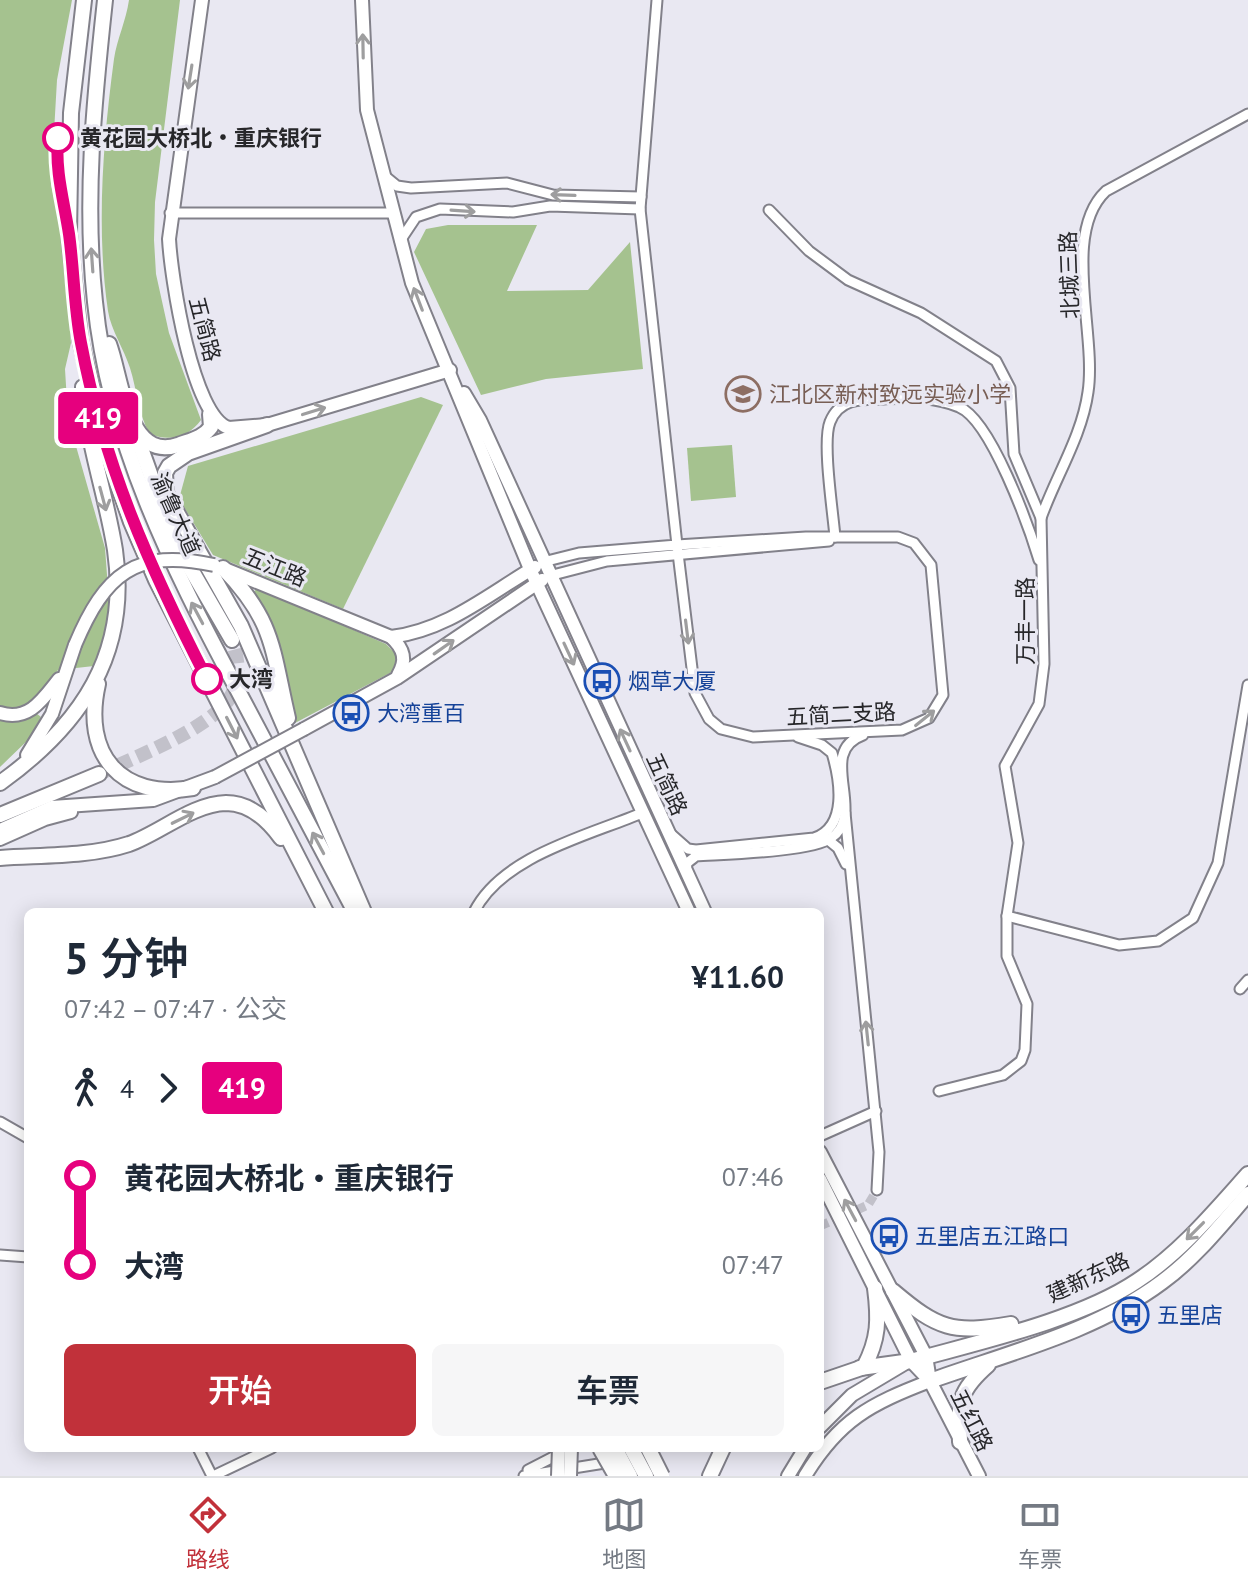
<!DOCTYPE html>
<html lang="zh">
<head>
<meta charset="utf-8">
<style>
  :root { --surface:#fff; --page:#f6f6f7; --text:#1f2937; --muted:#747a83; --line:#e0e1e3; --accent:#c1313a }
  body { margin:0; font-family:"PT Sans","Noto Sans SC",sans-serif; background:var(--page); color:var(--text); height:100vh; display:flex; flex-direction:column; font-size:30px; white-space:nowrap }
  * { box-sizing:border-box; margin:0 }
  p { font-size:26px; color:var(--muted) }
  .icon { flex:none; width:44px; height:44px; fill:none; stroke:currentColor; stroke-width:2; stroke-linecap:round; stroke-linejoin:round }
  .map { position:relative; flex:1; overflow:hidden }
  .sheet { position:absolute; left:24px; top:908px; width:800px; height:544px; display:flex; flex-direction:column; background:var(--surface); border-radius:12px; box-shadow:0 4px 20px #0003 }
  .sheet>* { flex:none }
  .badge { padding:0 16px; border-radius:6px; font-size:28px; line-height:52px }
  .map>.badge { position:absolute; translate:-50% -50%; box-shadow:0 0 0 4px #fff }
  .legs { display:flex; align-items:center; gap:12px; height:88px; padding:0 40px; font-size:26px }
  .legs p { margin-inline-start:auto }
  .head { display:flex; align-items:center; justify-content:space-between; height:136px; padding:0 40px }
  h1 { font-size:44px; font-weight:600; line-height:60px }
  .primary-button { display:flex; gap:16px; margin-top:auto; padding:16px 40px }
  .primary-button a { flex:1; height:92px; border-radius:12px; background:var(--accent); color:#fff; font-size:32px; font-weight:600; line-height:92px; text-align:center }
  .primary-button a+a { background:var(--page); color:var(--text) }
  ul { padding:0 40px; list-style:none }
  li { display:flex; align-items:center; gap:28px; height:88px; font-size:30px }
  li i { display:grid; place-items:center; width:12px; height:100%; margin:0 10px; background:currentColor }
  li i::after { content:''; width:20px; height:20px; margin:-10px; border:6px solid; border-radius:50%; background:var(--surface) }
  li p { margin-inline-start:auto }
  li:first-child i { background:linear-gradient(#0000 50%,currentColor 0) }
  li:last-child i { background:linear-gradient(currentColor 50%,#0000 0) }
  .tabs { display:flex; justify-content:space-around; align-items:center; height:112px; border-top:2px solid var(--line); background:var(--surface); font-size:22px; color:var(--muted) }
  .tabs a { display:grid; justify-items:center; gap:4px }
  .tabs .selected { color:var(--accent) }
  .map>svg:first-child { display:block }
  .green { fill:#a5c28f }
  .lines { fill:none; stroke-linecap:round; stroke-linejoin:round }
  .minor-tunnel { stroke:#c2c1ca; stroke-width:9; stroke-dasharray:9 4.5; stroke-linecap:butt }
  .trunk-tunnel { stroke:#c2c1ca; stroke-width:14; stroke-dasharray:14 7; stroke-linecap:butt }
  .minor-casing { stroke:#82818a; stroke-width:13 }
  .secondary-casing { stroke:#82818a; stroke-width:16 }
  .primary-casing { stroke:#82818a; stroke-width:18 }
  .trunk-casing { stroke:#82818a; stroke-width:18 }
  .minor { stroke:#fff; stroke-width:9 }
  .secondary { stroke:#fff; stroke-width:12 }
  .primary { stroke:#fff; stroke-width:14 }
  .trunk { stroke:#fff; stroke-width:14 }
  .secondary-bridge-casing { stroke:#82818a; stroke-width:16; stroke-linecap:butt }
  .trunk-bridge-casing { stroke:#82818a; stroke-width:18; stroke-linecap:butt }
  .secondary-bridge { stroke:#fff; stroke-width:12 }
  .trunk-bridge { stroke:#fff; stroke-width:14 }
  .oneway { stroke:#9e9e9f }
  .line-1-casing { stroke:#fff; stroke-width:18 }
  .line-1 { stroke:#e6007e; stroke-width:12 }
  .stop-1-dot { fill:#fff; stroke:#e6007e; stroke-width:4 }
  .labels { text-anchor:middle; stroke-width:6; stroke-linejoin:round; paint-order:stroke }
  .stop-label { font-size:22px; font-weight:bold; fill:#27272a; stroke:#e9e8f2; text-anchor:start }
  .street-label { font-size:22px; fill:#27272a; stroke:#e9e8f2 }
  .education-label { font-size:22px; fill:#785e54; stroke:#e9e8f2; text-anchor:start }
  .transit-label { font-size:22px; fill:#164399; stroke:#e9e8f2; text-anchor:start }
</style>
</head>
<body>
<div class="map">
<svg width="1248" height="1476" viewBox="0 0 1248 1476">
  <rect width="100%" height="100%" fill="#e9e8f2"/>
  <!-- green -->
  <g class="green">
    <polygon points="0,0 72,0 57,80 51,184 61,230 71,343 65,369 68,418 105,548 110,615 94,666 58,670 40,695 16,712 0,708"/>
    <path d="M 129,0 L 180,0 L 155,202 L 154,240 L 156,274 L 169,333 L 201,420 C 189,437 168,443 149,433 C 138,413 137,390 130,368 C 124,349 111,330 108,311 C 96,229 103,141 114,59 C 117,39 126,21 129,0 Z"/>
    <polygon points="448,225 537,225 507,291 588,290 630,242 643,369 546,379 481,395 414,252 426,229"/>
    <polygon points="421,397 443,405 343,609 213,555 179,499 188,466"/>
    <polygon points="732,445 736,497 691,501 687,448"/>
    <polygon points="257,588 386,644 395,653 396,666 390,673 295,723 274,627 254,592"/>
    <polygon points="36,713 41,717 29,739 0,767 0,718 21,720"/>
  </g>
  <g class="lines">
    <!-- minor-tunnel -->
    <polyline class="minor-tunnel" points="820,1226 868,1205 877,1190"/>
    <!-- trunk-tunnel -->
    <path class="trunk-tunnel" d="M 99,774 C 132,758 216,727 232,694 C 241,676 238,659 232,640"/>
    <defs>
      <g id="minor">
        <polyline points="386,177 397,186 411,188 507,183 553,195 641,197"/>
        <polyline points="769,210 809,251 848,280 921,313 996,361 1010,388 1014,454 1041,518 1044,664 1039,704 1005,766 1018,843 1007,916 1007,956 1027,1004 1025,1050 1021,1061 1003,1075 939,1091"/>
        <polyline points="170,213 391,213"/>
        <polyline points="400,241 416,217 440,209 513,212 550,206 640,209"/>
        <path d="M 1041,518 C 1056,476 1082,436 1088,392 C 1097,334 1061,233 1106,191 L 1248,114"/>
        <path d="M 835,537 C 833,512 822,442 830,422 C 839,399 860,399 881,399 C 907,398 934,396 959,407 C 991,420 1029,527 1039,560"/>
        <polyline points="543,562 579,553 677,545 806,537 898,537 914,543 931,565 943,695 929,718 902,730 753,737 721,729 709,719 695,693 677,545 640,209 657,0"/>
        <polyline points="549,576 607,561 829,541"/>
        <polyline points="845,813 879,1152 877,1190"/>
        <path d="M 671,834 L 688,849 L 696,850 L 814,838 C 848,827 840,780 832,753 L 822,745 L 798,737"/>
        <polyline points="827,839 838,848 846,864"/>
        <path d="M 686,872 L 687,863 L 696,856 C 725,854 811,852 831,838 C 868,814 815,752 863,735"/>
        <path d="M 474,912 C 502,856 587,836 642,813"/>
        <polyline points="1007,916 1119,945 1158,941 1193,918 1218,863 1248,685"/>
        <polyline points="1240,989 1248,980"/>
        <polyline points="0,1122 28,1138"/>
        <polyline points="820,1136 876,1111"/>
        <polyline points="0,1255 28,1257"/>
        <polyline points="198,1448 212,1476"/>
        <polyline points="528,1470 561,1453"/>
        <polyline points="213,1476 272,1448"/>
        <polyline points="524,1476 611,1462"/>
      </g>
      <g id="secondary">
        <path d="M 202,0 L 169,239 C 171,276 192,417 229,428 L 267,425 L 450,370"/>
        <polyline points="362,0 367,110 412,283 530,569 689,912"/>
        <polyline points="464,393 480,420 705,912"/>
        <path d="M 225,569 L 391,637 C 447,630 487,595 535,567"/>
        <path d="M 391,637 C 404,649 407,660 398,675"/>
        <path d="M 0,713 C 29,722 43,699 59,679"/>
        <polyline points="304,729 397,678 542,580"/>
        <polyline points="27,755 52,714 75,645"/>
        <polyline points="0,830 52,807 153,800 215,777"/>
        <polyline points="0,839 45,819 71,812"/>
        <polyline points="820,1152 926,1356 930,1381"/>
        <polyline points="820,1179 911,1361 930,1381 979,1476"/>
        <polyline points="820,1427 852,1395 904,1364"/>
        <polyline points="788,1476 805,1448"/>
        <path d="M 805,1476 C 839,1420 870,1404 930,1381"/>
      </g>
      <g id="primary">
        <path d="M 893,1291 C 938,1329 952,1334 1011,1324"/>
        <path d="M 911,1361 C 979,1342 1079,1320 1137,1281 C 1180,1253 1214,1212 1248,1174"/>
        <path d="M 930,1381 C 1008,1353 1095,1332 1162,1282 C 1195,1258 1221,1225 1248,1194"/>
        <path d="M 960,1442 C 959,1403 957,1392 988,1365"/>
      </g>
      <g id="trunk">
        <polyline points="84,0 71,113 69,234 80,339 106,450 131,522 156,580 326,912"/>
        <path d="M 105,0 C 94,101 84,201 95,302 C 109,442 171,565 236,687 C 275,762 315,837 355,912"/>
        <path d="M 109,344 C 122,379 127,462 178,445 C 191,440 203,438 211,427 L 210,414"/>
        <polyline points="267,425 188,453 169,466 165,473 166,493 241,626 364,912"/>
        <polyline points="133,426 174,540 232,640"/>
        <path d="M 223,568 C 275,621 272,650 288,718"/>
        <path d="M 98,684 C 82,754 120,800 193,788"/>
        <path d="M 0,783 C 81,725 130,654 115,550 C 106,494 87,443 83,387"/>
        <polyline points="0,815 99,774"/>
        <path d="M 0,858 C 42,855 89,857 129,844 C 160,833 192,804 226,803 C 250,803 268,820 281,838"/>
        <polyline points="860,1368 911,1361"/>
        <path d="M 820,1382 L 864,1367 C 879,1339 879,1319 875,1288"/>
        <polyline points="710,1476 723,1448"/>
      </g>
    </defs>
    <!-- minor casing -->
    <use href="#minor" class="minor-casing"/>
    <!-- secondary casing -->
    <use href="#secondary" class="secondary-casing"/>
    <!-- primary casing -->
    <use href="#primary" class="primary-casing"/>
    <!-- trunk casing -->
    <use href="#trunk" class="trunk-casing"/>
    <!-- minor -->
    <use href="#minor" class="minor"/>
    <!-- secondary -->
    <use href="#secondary" class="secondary"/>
    <!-- primary -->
    <use href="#primary" class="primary"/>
    <!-- trunk -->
    <use href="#trunk" class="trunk"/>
    <defs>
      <g id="secondary-bridge">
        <path d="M 75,645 C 105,574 135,548 214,565"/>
        <polyline points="215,777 304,729"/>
        <polyline points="558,1476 559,1448"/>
        <polyline points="570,1476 571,1448"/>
      </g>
      <g id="trunk-bridge">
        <polyline points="600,1448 616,1476"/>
        <polyline points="615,1448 630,1476"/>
        <polyline points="631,1448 646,1476"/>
        <polyline points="648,1448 662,1476"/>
      </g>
    </defs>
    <!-- secondary-bridge casing -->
    <use href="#secondary-bridge" class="secondary-bridge-casing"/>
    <!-- trunk-bridge casing -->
    <use href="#trunk-bridge" class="trunk-bridge-casing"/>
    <!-- secondary-bridge -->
    <use href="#secondary-bridge" class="secondary-bridge"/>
    <!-- trunk-bridge -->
    <use href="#trunk-bridge" class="trunk-bridge"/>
  </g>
  <!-- one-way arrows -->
  <defs><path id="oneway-shaft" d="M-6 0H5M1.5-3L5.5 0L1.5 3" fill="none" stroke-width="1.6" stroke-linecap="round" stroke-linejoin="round" transform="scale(2)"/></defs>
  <g class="oneway">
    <use href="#oneway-shaft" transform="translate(363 46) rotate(-91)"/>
    <use href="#oneway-shaft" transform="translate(190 77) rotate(99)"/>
    <use href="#oneway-shaft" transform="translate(563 195) rotate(-178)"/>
    <use href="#oneway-shaft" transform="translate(463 211) rotate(4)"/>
    <use href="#oneway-shaft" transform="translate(92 260) rotate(-94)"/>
    <use href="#oneway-shaft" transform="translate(418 299) rotate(-111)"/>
    <use href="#oneway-shaft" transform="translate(314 411) rotate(-17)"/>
    <use href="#oneway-shaft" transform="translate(103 499) rotate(75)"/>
    <use href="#oneway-shaft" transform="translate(197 613) rotate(-118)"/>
    <use href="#oneway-shaft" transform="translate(687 632) rotate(83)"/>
    <use href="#oneway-shaft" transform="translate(444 647) rotate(-35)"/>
    <use href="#oneway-shaft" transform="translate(569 654) rotate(65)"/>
    <use href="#oneway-shaft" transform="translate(925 718) rotate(-39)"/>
    <use href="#oneway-shaft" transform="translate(232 728) rotate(63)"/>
    <use href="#oneway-shaft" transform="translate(625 740) rotate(-115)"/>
    <use href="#oneway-shaft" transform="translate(183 818) rotate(-26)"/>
    <use href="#oneway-shaft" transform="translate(318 843) rotate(-118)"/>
    <use href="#oneway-shaft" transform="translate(867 1033) rotate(-96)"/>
    <use href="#oneway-shaft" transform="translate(850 1210) rotate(-118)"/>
    <use href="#oneway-shaft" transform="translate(1195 1231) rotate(135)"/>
  </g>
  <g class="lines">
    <defs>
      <path id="line-1" d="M 58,138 C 55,172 64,201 69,234 C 74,270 74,307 81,343 C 104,466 150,568 207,679"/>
    </defs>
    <!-- line-1 casing -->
    <use href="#line-1" class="line-1-casing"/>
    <!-- line-1 -->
    <use href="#line-1" class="line-1"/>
  </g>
  <!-- icons -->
  <defs>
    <symbol id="school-ring" viewBox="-11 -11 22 22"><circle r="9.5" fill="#e9e8f2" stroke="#8d6e63" stroke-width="1.5"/><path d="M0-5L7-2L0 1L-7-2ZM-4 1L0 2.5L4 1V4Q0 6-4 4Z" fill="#8d6e63"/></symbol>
    <symbol id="bus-ring" viewBox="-11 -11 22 22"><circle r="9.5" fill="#e9e8f2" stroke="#1a4fb4" stroke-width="1.5"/><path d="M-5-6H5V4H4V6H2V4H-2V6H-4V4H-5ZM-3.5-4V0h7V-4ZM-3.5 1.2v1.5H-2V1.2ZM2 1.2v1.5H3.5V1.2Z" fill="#1a4fb4"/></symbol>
  </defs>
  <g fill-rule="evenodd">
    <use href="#school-ring" x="723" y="374" width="40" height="40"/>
    <use href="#bus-ring" x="582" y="661" width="40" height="40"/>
    <use href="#bus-ring" x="331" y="693" width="40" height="40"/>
    <use href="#bus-ring" x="869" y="1216" width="40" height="40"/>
    <use href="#bus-ring" x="1111" y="1295" width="40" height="40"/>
  </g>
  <!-- markers -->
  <g class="stop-1-dot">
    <circle cx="58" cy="138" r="14"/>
    <circle cx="207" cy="679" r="14"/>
  </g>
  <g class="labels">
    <!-- stop labels -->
    <g class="stop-label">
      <text x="80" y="146">黄花园大桥北‧重庆银行</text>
      <text x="229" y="687">大湾</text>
    </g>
    <!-- street labels -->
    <g class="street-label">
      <text transform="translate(1069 275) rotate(-92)" y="8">北城三路</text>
      <text transform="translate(205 329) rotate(75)" y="8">五简路</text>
      <text transform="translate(176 514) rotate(66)" y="8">渝鲁大道</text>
      <text transform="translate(275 567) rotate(22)" y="8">五江路</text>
      <text transform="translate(1025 621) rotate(-90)" y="8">万丰一路</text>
      <text transform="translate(841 714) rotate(-3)" y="8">五简二支路</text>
      <text transform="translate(667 784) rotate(65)" y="8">五简路</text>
      <text transform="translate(1088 1277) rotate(-25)" y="8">建新东路</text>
      <text transform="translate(972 1420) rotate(63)" y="8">五红路</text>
    </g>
    <!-- education labels -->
    <g class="education-label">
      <text x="769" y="402">江北区新村致远实验小学</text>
    </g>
    <!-- transit labels -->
    <g class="transit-label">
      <text x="628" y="689">烟草大厦</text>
      <text x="377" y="721">大湾重百</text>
      <text x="915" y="1244">五里店五江路口</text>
      <text x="1157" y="1323">五里店</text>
    </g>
  </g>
</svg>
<b class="badge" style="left:98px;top:418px;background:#e6007e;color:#fff">419</b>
<section class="sheet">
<div class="head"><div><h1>5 分钟</h1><p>07:42 – 07:47 · 公交</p></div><b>¥11.60</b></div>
<div class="legs"><svg class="icon" aria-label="walk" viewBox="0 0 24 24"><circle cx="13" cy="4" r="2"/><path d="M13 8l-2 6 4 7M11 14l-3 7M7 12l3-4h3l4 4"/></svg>4<svg class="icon" aria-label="forward" viewBox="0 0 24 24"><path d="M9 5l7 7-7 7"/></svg><b class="badge" style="background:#e6007e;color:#fff">419</b></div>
<ul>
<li><i style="color:#e6007e"></i><b>黄花园大桥北‧重庆银行</b><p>07:46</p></li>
<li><i style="color:#e6007e"></i><b>大湾</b><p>07:47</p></li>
</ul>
<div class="primary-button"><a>开始</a><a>车票</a></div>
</section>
</div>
<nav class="tabs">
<a class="selected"><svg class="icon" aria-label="directions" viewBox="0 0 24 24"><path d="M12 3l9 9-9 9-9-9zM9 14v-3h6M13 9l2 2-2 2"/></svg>路线</a>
<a><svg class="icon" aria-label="map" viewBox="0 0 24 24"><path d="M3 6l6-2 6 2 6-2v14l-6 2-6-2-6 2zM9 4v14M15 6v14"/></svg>地图</a>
<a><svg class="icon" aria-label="tickets" viewBox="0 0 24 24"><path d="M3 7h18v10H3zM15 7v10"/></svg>车票</a>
</nav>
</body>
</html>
